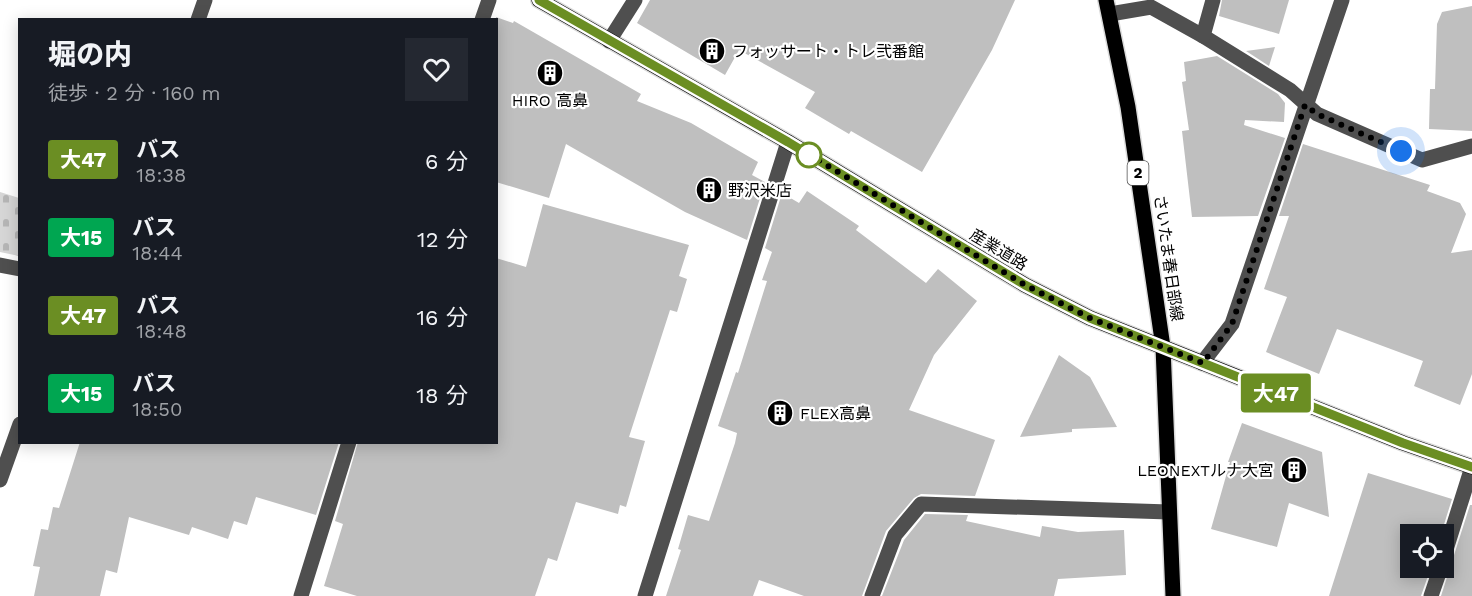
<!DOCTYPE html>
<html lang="ja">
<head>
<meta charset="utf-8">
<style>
  :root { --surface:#171b24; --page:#242831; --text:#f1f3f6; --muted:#9ea1a6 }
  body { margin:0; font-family:"Work Sans","Noto Sans JP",sans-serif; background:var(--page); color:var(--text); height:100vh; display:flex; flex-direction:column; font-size:22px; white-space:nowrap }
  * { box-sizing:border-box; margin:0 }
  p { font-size:20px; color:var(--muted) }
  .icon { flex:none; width:33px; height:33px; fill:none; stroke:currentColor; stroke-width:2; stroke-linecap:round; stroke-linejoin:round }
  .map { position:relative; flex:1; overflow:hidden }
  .sheet { position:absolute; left:18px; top:18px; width:480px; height:426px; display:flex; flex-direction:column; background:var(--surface); border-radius:0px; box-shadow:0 3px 15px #0003 }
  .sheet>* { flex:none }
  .badge { padding:0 12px; border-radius:4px; font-size:21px; line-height:39px }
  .fabs { position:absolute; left:1400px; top:524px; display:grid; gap:12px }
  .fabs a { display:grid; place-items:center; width:54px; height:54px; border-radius:0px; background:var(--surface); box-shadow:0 3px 15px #0003; font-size:30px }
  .you { position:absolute; width:30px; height:30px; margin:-15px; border:4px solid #fff; border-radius:50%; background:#1a73e8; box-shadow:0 0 0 9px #1a73e833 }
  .map>.badge { position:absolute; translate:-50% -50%; box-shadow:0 0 0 3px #fff }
  .round { display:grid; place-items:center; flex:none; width:63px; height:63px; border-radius:0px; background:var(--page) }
  .headline { display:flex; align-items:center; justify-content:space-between; height:102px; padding:0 30px }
  h1 { font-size:28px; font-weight:800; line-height:45px }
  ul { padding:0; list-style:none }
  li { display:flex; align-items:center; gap:18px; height:78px; padding:0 30px }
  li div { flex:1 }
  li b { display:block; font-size:22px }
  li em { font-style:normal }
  li .badge { min-width:66px; font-weight:700; text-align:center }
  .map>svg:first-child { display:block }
  .cemetery { fill:url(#cemetery-stones) }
  .building { fill:#bfbfbf }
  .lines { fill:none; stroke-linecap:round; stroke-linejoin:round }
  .major-casing { stroke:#dbdbdb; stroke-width:18 }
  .minor { stroke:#4f4f4f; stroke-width:15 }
  .major { stroke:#000; stroke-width:15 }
  .line-casing { stroke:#fff; stroke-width:14 }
  .line { stroke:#6b8e23; stroke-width:9 }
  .walk { stroke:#000; stroke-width:6; stroke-dasharray:0 10.8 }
  .stop-dot { fill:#fff; stroke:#6b8e23; stroke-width:3 }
  .labels { text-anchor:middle; stroke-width:4.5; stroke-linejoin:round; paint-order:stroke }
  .shield { fill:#fff; stroke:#4c4c4c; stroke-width:1.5 }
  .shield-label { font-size:15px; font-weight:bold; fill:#000 }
  .poi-label { font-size:16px; fill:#000; stroke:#fff; text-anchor:start }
  .street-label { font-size:16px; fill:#000; stroke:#fff }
</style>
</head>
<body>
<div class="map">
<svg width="1472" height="596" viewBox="0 0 1472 596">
  <defs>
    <pattern id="cemetery-stones" width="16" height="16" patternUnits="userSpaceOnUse" patternTransform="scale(1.5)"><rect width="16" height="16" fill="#d6d6d6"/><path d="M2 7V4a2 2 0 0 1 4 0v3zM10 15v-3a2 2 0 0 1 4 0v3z" fill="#b6b6b6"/></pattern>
  </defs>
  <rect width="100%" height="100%" fill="#fff"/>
  <!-- cemetery -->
  <polygon class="cemetery" points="0,192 19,198 19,256 0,252"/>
  <!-- building -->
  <g class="building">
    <polygon points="650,0 1015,0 992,50 922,172 851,131 849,134 805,108 815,92 739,50 725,75 637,23"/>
    <polygon points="1222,0 1289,0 1279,34 1219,16"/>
    <polygon points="1472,6 1472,131 1429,129 1430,89 1435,89 1437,24 1442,12"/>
    <polygon points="496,17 513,23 514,21 641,94 637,101 691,123 758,162 752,175 765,182 747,240 685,212 566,144 549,198 496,182"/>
    <polygon points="1275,47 1269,66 1246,51"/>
    <polygon points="1217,56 1278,94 1285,103 1284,122 1245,120 1244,125 1285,138 1258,216 1192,217 1182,131 1189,130 1182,82 1186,81 1184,62"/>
    <polygon points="1303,144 1430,185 1427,191 1460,203 1466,214 1451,253 1472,250 1472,374 1460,405 1414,386 1423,361 1337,329 1319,374 1266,352 1287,297 1264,289 1289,216 1279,216"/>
    <polygon points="807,191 859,226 856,230 926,283 938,269 977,301 934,355 909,410 995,440 975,496 921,494 914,498 886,531 862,596 804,596 759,580 753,596 666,596 681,550 678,549 688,515 709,521 735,443 737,433 718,426 736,372 738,373 767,281 762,280 772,252 765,248 782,193 799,203"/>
    <polygon points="543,204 689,245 679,276 687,279 677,312 670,310 629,437 645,441 626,507 620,505 618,514 576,502 557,561 548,558 535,596 357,596 324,586 343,524 335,521 358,442 496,442 496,258 526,267"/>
    <polygon points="1059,355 1090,377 1117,427 1072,429 1072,432 1020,437"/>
    <polygon points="1242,423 1322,452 1329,517 1289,503 1277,547 1211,529 1230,462 1228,462"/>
    <polygon points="80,442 339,442 316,515 256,497 247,525 234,521 228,539 192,527 189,535 129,517 117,573 106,570 100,596 34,596 40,567 33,566 41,529 48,530 53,507 59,508"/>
    <polygon points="1368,473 1452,499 1441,534 1410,534 1410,567 1431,567 1421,596 1329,596"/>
    <polygon points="1470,505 1472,505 1472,596 1441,596"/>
    <polygon points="925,514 968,515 966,521 1040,537 1042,526 1078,532 1124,530 1126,575 1058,579 1054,596 882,596 904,540"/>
  </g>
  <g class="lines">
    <defs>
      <g id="major">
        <polyline points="539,0 788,142 1025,285 1090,318 1403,443 1472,467"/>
        <polyline points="1106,0 1128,107 1163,347 1173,596"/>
      </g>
    </defs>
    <!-- major casing -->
    <use href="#major" class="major-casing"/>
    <!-- minor -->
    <g class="minor">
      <polyline points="1110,14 1151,7 1203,36 1290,90 1317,114 1422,160 1472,146"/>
      <polyline points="198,20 205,0"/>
      <polyline points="482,20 489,0"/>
      <polyline points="1203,36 1213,0"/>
      <polyline points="609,41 635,0"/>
      <polyline points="0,265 20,269"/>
      <polyline points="1202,363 1232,324 1342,0"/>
      <polyline points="0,480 20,424"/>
      <polyline points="1443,559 1472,467"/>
      <polyline points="301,596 349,442"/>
      <polyline points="645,596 788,142"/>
      <polyline points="872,596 895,535 921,504 1169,512"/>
      <polyline points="1431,596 1441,567"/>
    </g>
    <!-- major -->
    <use href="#major" class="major"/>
  </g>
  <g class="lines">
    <defs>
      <polyline id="line" points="539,0 788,142 1025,285 1090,318 1403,443 1472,467"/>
    </defs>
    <!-- line casing -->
    <use href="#line" class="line-casing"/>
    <!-- line -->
    <use href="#line" class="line"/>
    <!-- walk -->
    <polyline class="walk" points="809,155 805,152 1025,285 1090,318 1203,363 1232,324 1305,105 1317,114 1401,151"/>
  </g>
  <!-- icons -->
  <defs>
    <symbol id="building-disc" viewBox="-11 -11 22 22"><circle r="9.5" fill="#000" stroke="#fff"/><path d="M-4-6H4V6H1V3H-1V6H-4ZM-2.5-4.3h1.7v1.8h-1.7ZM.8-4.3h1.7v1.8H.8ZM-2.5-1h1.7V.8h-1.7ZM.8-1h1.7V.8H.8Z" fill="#fff"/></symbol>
  </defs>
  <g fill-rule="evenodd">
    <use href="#building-disc" x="697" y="36" width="30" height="30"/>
    <use href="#building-disc" x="535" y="58" width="30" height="30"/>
    <use href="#building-disc" x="694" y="175" width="30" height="30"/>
    <use href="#building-disc" x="765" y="398" width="30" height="30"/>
    <use href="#building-disc" x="1279" y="455" width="30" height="30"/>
  </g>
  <!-- markers -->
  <circle class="stop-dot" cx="809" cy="155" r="12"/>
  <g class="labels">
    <!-- shield labels -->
    <rect class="shield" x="1127.5" y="161" width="21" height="24" rx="4.5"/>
    <g class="shield-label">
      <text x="1138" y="178">2</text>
    </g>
    <!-- poi labels -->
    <g class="poi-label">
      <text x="732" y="57">フォッサート・トレ弐番館</text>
      <text x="550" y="106" text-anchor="middle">HIRO 高鼻</text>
      <text x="728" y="196">野沢米店</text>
      <text x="800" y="419">FLEX高鼻</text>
      <text x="1274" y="476" text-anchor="end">LEONEXTルナ大宮</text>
    </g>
    <!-- street labels -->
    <g class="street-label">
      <text transform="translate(999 249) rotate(31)" y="6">産業道路</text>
      <text transform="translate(1169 258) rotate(82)" y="6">さいたま春日部線</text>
    </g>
  </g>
</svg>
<div class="fabs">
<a><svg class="icon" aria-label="locate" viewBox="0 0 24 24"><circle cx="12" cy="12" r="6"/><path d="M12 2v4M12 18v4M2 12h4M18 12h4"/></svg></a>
</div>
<div class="you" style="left:1401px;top:151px"></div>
<b class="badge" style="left:1276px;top:393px;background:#6b8e23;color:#fff">大47</b>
<section class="sheet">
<div class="headline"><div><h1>堀の内</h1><p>徒歩 · 2 分 · 160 m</p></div><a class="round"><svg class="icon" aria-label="heart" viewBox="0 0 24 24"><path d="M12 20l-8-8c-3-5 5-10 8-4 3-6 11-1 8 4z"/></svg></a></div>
<ul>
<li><span class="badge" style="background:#6b8e23;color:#fff">大47</span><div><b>バス</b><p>18:38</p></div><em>6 分</em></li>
<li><span class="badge" style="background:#00a651;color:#fff">大15</span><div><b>バス</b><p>18:44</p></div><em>12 分</em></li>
<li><span class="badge" style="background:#6b8e23;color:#fff">大47</span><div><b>バス</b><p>18:48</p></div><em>16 分</em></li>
<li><span class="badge" style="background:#00a651;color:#fff">大15</span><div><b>バス</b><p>18:50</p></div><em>18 分</em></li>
</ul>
</section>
</div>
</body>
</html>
